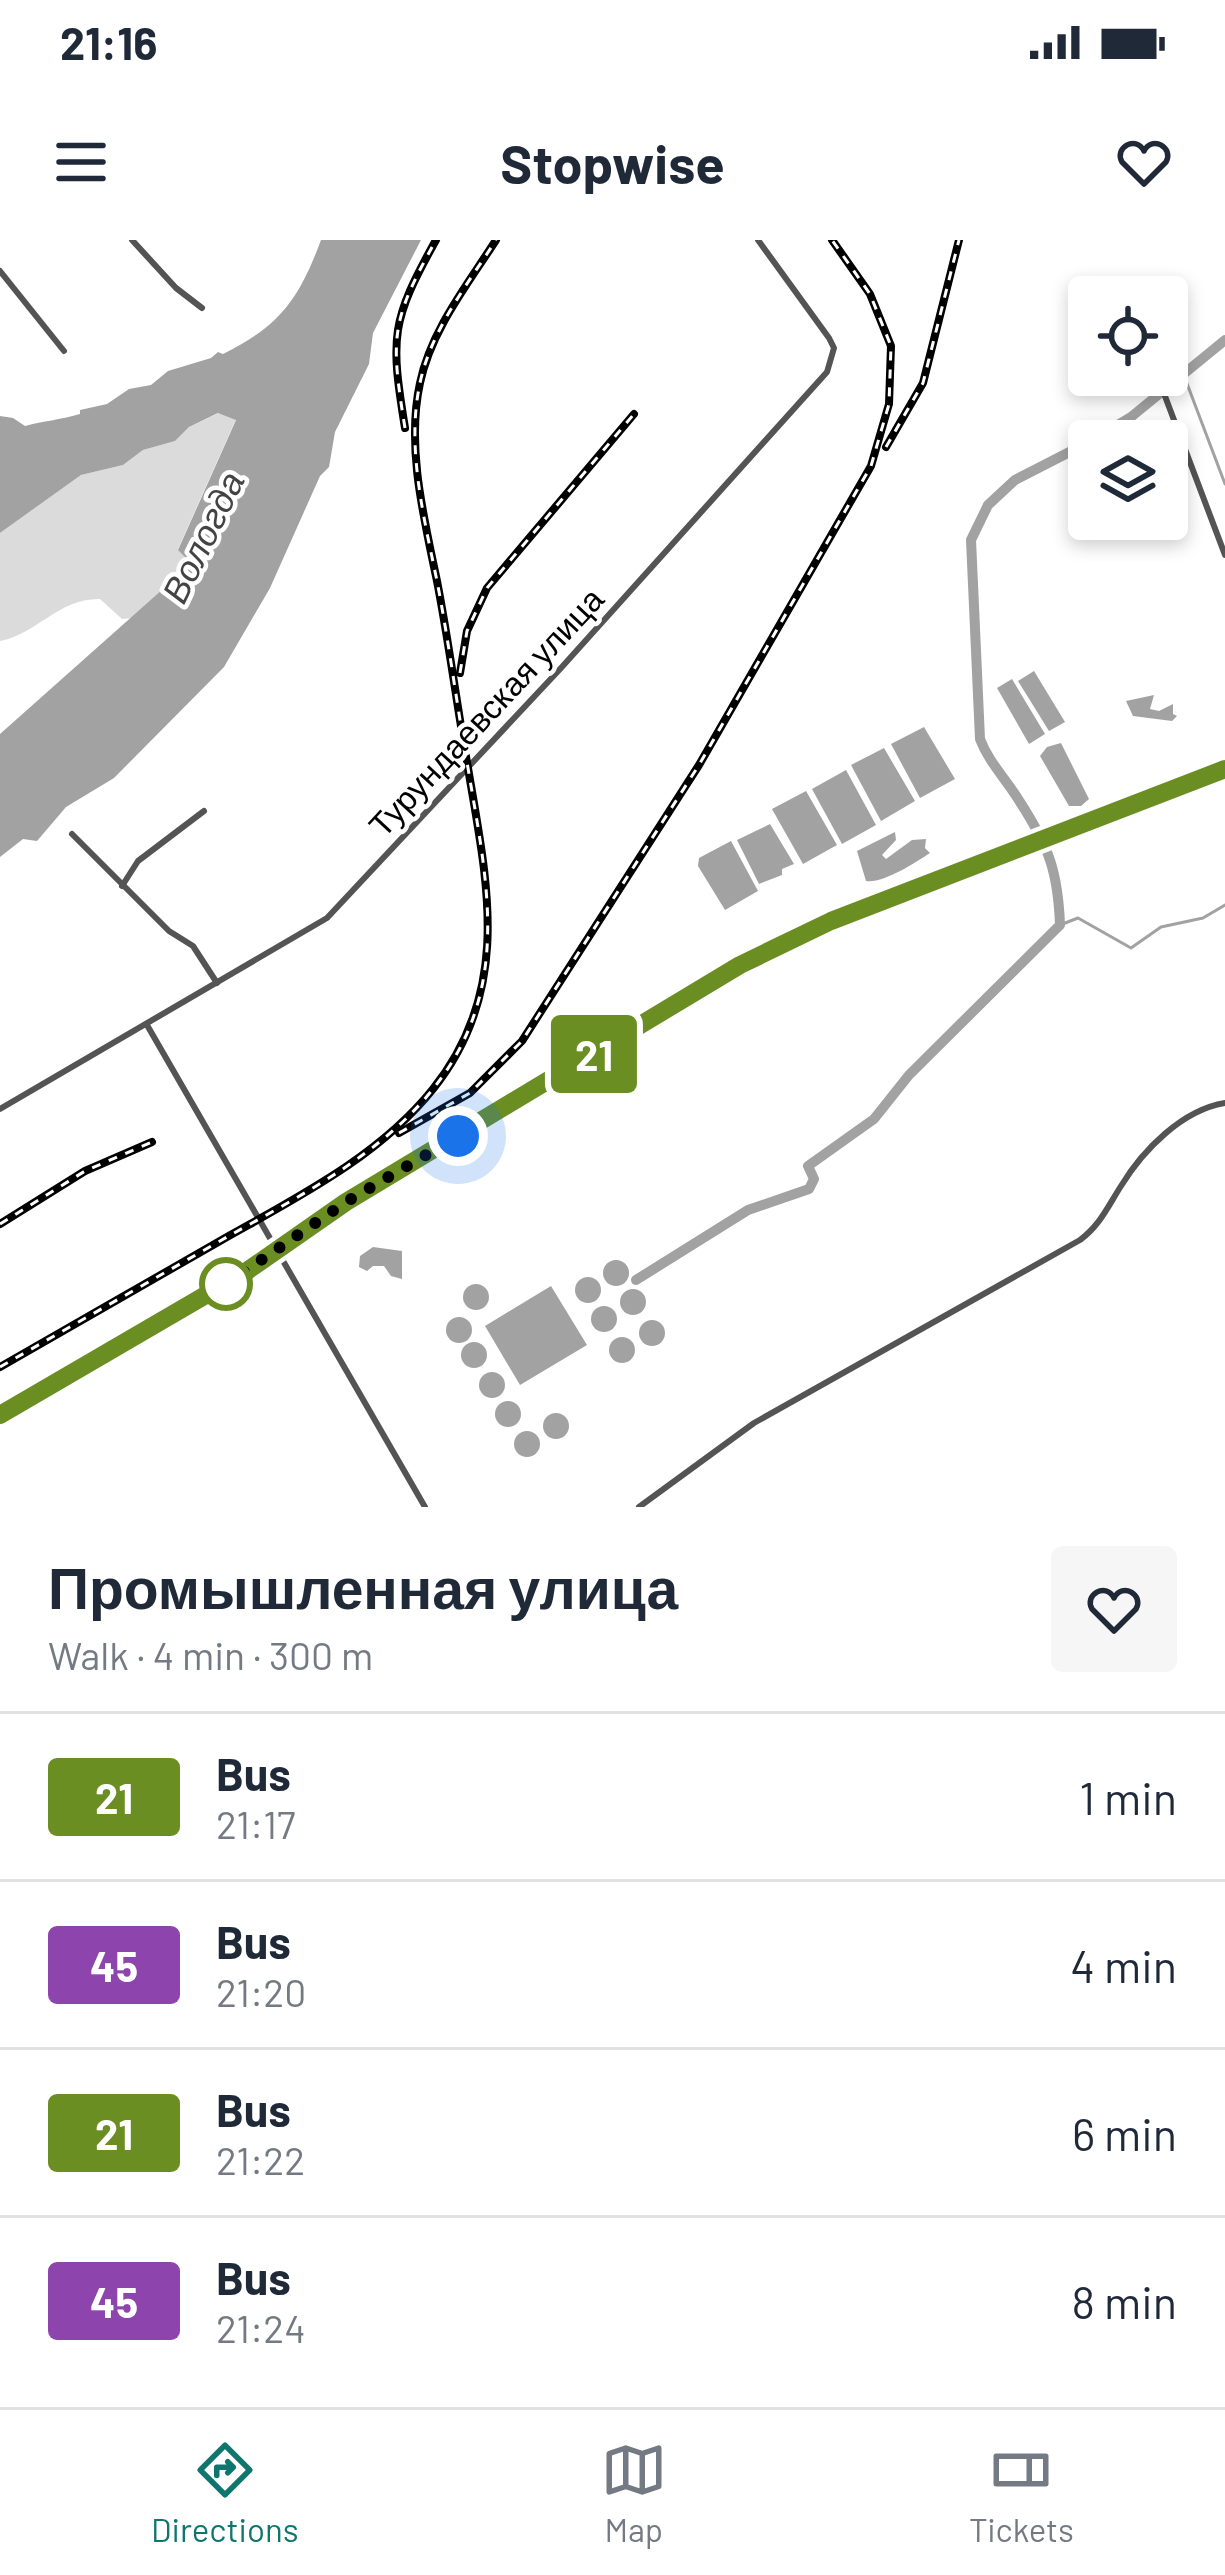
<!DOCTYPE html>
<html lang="en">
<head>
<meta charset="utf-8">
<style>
  :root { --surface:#fff; --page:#f6f6f7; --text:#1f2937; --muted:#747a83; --line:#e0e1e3; --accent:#0f766e }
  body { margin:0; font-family:Barlow,sans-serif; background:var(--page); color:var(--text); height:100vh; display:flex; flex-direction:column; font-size:45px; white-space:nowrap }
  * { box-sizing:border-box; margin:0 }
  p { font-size:39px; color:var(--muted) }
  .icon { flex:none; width:66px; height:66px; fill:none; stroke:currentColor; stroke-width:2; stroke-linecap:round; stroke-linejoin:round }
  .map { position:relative; height:1267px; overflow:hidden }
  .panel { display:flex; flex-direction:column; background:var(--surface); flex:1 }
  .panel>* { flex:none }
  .badge { padding:0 24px; border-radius:9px; font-size:42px; line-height:78px }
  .tools { position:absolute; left:1068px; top:36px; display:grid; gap:24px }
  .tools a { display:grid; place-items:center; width:120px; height:120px; border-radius:12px; background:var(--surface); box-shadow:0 6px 18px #0003; font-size:60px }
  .you { position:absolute; width:60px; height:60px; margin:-30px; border:9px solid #fff; border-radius:50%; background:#1a73e8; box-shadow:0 0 0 18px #1a73e833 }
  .map>.badge { position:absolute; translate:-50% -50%; box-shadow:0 0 0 6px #fff }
  .round { display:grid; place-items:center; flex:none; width:126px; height:126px; border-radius:12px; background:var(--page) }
  .head { display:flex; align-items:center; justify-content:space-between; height:204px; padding:0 48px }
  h1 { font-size:57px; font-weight:700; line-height:90px }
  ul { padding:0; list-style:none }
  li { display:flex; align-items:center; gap:36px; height:168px; padding:0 48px; border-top:3px solid var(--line) }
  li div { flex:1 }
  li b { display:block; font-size:45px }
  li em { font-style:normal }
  li .badge { min-width:132px; font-weight:700; text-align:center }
  .status { display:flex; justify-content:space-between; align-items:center; height:84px; padding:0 60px; background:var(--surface); direction:ltr }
  .status svg { height:33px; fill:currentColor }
  header { display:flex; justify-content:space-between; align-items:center; height:156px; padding:0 48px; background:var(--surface); font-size:54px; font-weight:700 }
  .dock { display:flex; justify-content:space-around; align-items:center; height:168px; border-top:3px solid var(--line); background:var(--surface); font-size:33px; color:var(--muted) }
  .dock a { display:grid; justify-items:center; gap:6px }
  .dock .selected { color:var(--accent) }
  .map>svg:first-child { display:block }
  .green { fill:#dbdbdb }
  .water { fill:#a2a2a2 }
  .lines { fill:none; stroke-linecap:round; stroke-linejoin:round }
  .stream { stroke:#a2a2a2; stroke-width:3 }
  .river { stroke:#a2a2a2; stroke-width:10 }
  .minor { stroke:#545454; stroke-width:6 }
  .rail-casing { stroke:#000; stroke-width:8 }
  .rail { stroke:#fff; stroke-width:3; stroke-dasharray:9; stroke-linecap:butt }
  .line-casing { stroke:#fff; stroke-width:27 }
  .line { stroke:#6b8e23; stroke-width:18 }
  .walk { stroke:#000; stroke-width:12; stroke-dasharray:0 21.6 }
  .stop-dot { fill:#fff; stroke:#6b8e23; stroke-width:6 }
  .labels { text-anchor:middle; stroke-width:9; stroke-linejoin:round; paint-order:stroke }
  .street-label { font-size:33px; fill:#000; stroke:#fff }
  .water-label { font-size:36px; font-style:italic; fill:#434343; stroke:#fff }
</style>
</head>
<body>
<div class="status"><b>21:16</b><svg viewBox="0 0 49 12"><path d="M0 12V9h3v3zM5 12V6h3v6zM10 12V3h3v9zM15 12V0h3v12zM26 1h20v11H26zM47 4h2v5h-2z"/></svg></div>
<header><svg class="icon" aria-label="menu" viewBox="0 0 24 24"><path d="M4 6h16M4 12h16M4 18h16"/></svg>Stopwise<svg class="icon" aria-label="heart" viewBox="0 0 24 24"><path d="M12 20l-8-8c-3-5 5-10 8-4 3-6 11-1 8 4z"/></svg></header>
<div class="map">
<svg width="1225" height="1267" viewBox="0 0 1225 1267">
  <rect width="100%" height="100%" fill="#fff"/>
  <!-- green -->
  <path class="green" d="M 219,173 L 236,179 L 178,309 L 187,319 L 181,333 L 132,378 L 122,379 L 100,359 C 59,358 37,394 0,401 L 0,293 L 81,235 L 123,225 L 143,210 L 175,201 L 189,187 Z"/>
  <!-- water -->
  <g class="water">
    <path d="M 321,0 L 421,0 L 373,93 L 369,124 L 335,192 L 329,227 L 320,236 L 270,348 L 224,427 L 114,538 L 66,567 L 37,601 L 23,599 L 0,617 L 0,494 L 181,333 L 187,319 L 178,310 L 236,180 L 218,173 L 189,187 L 175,201 L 143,210 L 123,225 L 81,235 L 0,293 L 0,176 L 13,178 L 25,186 C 44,181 59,180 80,174 L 80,170 L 107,164 L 129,149 L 151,145 L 168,131 L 211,118 L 218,112 L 223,114 C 280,86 299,59 321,0 Z"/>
    <polygon points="1034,431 1065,482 1049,491 1018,441"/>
    <polygon points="1012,439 1045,494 1029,504 997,448"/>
    <polygon points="1154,455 1150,469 1159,471 1173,464 1173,474 1177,476 1172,481 1133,476 1126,461"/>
    <polygon points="924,487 955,539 920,558 891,504"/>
    <polygon points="1061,503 1089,559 1081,566 1069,566 1040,516 1047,507"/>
    <polygon points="884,508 915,561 881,581 851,525"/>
    <polygon points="846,530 876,585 842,604 812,549"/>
    <polygon points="806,551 837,605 803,624 772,569"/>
    <polygon points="770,584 794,624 782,629 782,635 759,644 737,600"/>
    <path d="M 895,592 L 896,600 L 882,615 L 886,619 L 912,600 L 926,599 L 925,608 L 930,613 C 915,623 882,644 866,641 L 857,611 Z"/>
    <polygon points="731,601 758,651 725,670 698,626 699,618"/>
    <polygon points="373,1007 402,1011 402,1039 391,1036 384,1026 373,1026 367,1031 359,1027 360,1016"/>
    <circle cx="616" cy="1033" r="13"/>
    <circle cx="588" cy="1050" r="13"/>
    <circle cx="476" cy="1057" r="13"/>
    <polygon points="551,1046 587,1105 520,1145 485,1086"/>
    <circle cx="633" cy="1062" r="13"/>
    <circle cx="604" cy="1079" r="13"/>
    <circle cx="459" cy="1090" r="13"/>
    <circle cx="652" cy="1093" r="13"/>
    <circle cx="622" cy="1110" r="13"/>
    <circle cx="474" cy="1115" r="13"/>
    <circle cx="492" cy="1145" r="13"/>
    <circle cx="508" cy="1174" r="13"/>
    <circle cx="556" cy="1186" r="13"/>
    <circle cx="527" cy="1204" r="13"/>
  </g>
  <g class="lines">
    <!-- stream -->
    <g class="stream">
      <polyline points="1183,133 1225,244"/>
      <polyline points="1060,685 1078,678 1131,708 1161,687 1203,678 1225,665"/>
    </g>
    <!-- river -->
    <g class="river">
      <polyline points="1091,201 1131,177 1225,100"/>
      <path d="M 636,1040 L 748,970 L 809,949 L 814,939 L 808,926 L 874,879 L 909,835 L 1060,685 C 1058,632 1049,607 1020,562 C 1007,540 989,523 980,499 L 971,300 L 988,265 L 1015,240 L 1089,202"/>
    </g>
    <!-- minor -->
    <g class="minor">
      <polyline points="132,0 176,48 202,68"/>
      <polyline points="0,31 64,111"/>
      <polyline points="1157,135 1225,315"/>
      <polyline points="72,594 169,691 193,706 217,743"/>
      <polyline points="122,646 138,621 204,571"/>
      <polyline points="147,785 425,1267"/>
      <polyline points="0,869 327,678 561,428 827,132 834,108 829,98 758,0"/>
      <polyline points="0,1175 247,1031 346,962 741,725 831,681 1225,529"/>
      <path d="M 639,1267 L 754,1183 L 1080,1000 C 1100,985 1107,968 1121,946 C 1143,910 1182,870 1225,863"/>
    </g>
    <defs>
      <g id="rail">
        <path d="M 405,188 C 390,96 391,81 436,0"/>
        <polyline points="886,207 923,143 959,0"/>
        <polyline points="460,433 467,391 487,348 634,174"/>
        <polyline points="399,893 470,853 522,801 699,525 871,226 889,164 891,106 870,54 832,0"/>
        <polyline points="0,984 85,931 152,902"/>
        <path d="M 0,1127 C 73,1085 147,1043 220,1001 C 294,959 379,917 433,849 C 513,749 487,642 468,528 C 457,466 449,403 437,341 C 424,278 406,207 420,143 C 431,90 468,44 496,0"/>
      </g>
    </defs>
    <!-- rail casing -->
    <use href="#rail" class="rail-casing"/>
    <!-- rail -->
    <use href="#rail" class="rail"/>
  </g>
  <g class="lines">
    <defs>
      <polyline id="line" points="0,1175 247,1031 346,962 740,725 831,681 1225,529"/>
    </defs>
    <!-- line casing -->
    <use href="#line" class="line-casing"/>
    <!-- line -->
    <use href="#line" class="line"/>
    <!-- walk -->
    <polyline class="walk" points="226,1044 346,962 458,896"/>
  </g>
  <!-- markers -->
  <circle class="stop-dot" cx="226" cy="1044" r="24"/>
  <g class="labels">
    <!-- street labels -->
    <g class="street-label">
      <text transform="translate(486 472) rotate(-47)" y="12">Турундаевская улица</text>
    </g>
    <!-- water labels -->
    <g class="water-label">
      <text transform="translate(203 297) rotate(-64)" y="13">Вологда</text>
    </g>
  </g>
</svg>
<div class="tools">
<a><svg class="icon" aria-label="locate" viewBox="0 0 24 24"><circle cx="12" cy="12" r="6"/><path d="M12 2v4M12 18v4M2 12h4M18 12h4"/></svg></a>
<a><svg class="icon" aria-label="layers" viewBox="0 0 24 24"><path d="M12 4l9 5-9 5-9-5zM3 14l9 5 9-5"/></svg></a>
</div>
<div class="you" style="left:458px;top:896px"></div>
<b class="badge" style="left:594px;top:814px;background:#6b8e23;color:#fff">21</b>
</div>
<section class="panel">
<div class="head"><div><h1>Промышленная улица</h1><p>Walk · 4 min · 300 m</p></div><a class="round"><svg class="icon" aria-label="heart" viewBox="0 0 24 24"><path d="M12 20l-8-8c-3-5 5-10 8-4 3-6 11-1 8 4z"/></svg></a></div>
<ul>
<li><span class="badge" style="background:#6b8e23;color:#fff">21</span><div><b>Bus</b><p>21:17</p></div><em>1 min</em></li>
<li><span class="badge" style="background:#8e44ad;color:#fff">45</span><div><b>Bus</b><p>21:20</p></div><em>4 min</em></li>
<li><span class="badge" style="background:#6b8e23;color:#fff">21</span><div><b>Bus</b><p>21:22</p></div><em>6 min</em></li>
<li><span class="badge" style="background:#8e44ad;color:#fff">45</span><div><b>Bus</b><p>21:24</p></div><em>8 min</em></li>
</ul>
</section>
<nav class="dock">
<a class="selected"><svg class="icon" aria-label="directions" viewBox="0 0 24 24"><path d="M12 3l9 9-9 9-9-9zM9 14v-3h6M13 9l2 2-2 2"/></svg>Directions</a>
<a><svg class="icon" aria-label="map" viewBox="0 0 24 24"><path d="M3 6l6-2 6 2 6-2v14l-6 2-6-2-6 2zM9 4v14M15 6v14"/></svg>Map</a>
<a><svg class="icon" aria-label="tickets" viewBox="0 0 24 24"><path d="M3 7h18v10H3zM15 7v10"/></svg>Tickets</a>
</nav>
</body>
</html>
